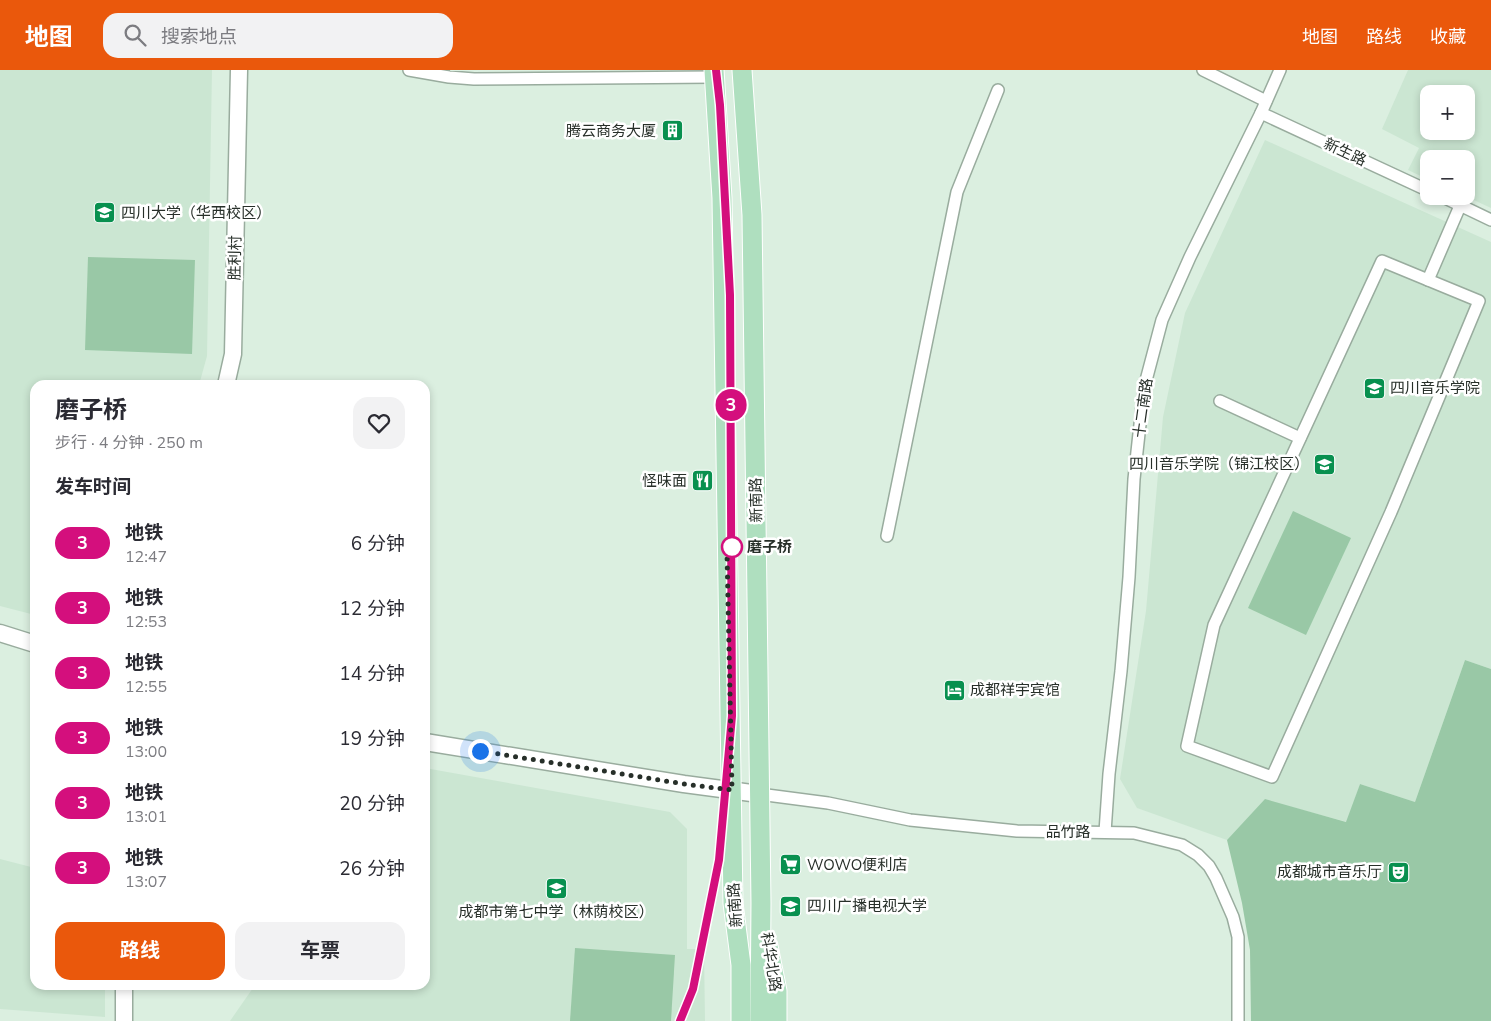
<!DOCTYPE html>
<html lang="zh">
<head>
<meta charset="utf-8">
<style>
  :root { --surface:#fff; --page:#f2f2f3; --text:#2b2b33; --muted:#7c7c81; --accent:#ea580c }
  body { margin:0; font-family:"Nunito Sans","Noto Sans SC",sans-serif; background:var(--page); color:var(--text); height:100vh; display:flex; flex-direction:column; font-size:19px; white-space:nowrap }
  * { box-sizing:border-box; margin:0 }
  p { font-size:16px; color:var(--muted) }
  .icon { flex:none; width:28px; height:28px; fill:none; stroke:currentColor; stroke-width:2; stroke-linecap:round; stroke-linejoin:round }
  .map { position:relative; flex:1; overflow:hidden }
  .panel { position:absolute; left:30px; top:310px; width:400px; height:610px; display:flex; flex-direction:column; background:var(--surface); border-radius:15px; box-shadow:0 2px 8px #0003 }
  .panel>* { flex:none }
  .badge { padding:0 10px; border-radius:16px; font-size:18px; line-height:32px }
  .tools { position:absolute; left:1420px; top:15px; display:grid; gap:10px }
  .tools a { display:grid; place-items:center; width:55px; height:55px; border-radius:10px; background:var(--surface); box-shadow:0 2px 8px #0003; font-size:25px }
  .you { position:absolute; width:25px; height:25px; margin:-12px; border:4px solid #fff; border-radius:50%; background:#1a73e8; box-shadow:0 0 0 8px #1a73e833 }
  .map>.badge { position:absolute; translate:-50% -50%; box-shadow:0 0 0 2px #fff }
  h2 { padding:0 25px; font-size:19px; line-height:45px }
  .round { display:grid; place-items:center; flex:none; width:52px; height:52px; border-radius:15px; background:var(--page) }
  .headline { display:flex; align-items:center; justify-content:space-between; height:85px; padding:0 25px }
  h1 { font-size:24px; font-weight:700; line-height:38px }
  .primary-button { display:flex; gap:10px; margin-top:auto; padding:10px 25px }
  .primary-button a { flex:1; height:58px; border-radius:15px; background:var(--accent); color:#fff; font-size:20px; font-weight:700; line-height:58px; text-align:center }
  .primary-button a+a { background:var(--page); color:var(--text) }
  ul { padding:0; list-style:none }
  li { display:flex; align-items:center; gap:15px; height:65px; padding:0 25px }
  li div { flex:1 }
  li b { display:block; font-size:19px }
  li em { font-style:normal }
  li .badge { min-width:55px; font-weight:700; text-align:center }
  header { display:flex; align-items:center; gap:30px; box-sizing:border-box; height:70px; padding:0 25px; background:var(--accent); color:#fff }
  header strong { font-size:24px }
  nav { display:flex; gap:28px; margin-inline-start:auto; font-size:18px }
  .search { width:350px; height:45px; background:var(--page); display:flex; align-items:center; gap:12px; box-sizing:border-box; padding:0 18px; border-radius:15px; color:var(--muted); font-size:19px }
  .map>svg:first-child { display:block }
  .built { fill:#cbe6d2; fill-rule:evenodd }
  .park { fill:#99c8a6 }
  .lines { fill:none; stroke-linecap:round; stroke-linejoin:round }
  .street-casing { stroke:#99ac9e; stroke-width:14 }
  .secondary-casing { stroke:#99ac9e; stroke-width:19 }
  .primary-casing { stroke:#fff; stroke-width:21 }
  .street { stroke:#fff; stroke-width:11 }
  .secondary { stroke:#fff; stroke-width:16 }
  .primary { stroke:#afdfbf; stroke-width:19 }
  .line-casing { stroke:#fff; stroke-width:11 }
  .line { stroke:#d40f7d; stroke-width:8 }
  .walk { stroke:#272f29; stroke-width:5; stroke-dasharray:0 9 }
  .stop-dot { fill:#fff; stroke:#d40f7d; stroke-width:2.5 }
  .labels { text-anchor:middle; stroke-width:5; stroke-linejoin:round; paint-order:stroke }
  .poi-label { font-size:15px; fill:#272f29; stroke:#fff; text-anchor:start }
  .street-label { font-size:15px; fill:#272f29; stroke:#fff }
  .stop-label { font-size:15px; font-weight:bold; fill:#272f29; stroke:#fff; text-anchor:start }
</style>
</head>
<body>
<header>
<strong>地图</strong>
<div class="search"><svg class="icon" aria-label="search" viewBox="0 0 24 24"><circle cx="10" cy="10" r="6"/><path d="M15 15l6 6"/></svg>搜索地点</div>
<nav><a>地图</a><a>路线</a><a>收藏</a></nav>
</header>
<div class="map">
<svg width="1491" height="951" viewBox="0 0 1491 951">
  <rect width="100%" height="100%" fill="#dbefe0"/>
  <!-- built -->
  <g class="built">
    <polygon points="0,0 212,0 207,286 199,315 35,315 35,545 0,536"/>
    <path d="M 1408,0 L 1491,0 L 1491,138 L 1465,126 L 1466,126 L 1466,89 L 1429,89 L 1429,110 L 1408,100 L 1419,78 L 1382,59 ZM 1429,24 L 1466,24 L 1466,61 L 1429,61 Z"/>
    <polygon points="1265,70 1491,172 1491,599 1465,590 1415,732 1360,714 1347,752 1265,730 1227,770 1137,738 1120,709 1146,541 1163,347 1185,243"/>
    <polygon points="425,698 670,742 687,759 687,879 704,879 705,951 230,951 255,915 425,915"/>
    <polygon points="0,789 35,798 35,915 105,915 105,947 0,939"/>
  </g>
  <!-- park -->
  <g class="park">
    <polygon points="88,187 195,190 192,284 85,280"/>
    <polygon points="1293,441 1351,468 1306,565 1248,538"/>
    <polygon points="1465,590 1491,599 1491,951 1251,951 1250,880 1242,833 1227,770 1265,729 1346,752 1360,714 1415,732"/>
    <polygon points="575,878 675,885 671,951 570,951"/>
  </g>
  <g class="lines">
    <defs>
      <g id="street">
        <polyline points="409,0 449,7 474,9 714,7"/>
        <polyline points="1203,0 1266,31"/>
        <polyline points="1261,43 1429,121"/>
        <polyline points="1441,126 1491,150"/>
        <polygon points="1382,191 1479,231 1391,442 1272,707 1187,676 1214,555"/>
        <polyline points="1428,210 1460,136"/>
        <polyline points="1220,331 1300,368"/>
        <polyline points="887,466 957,122 998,20"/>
        <polyline points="759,724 828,733 910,750 1017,761 1134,763 1182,775 1198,785 1209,796 1216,808 1233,847 1238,867 1238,951"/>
        <polyline points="1105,762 1109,704 1121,601 1129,507 1134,409 1144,318 1162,250 1190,187 1261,43 1280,0"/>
      </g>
      <g id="secondary">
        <polyline points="226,315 233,284 239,0"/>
        <polyline points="0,563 35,574"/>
        <polyline points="425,672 684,714 759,724"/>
        <polyline points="124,915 124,951"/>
      </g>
      <g id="primary">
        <polyline points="714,0 722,128 733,833 741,895 741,951"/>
        <polyline points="742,0 752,145 761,833 760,951"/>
        <polyline points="768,876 777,921 777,951"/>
      </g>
    </defs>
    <!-- street casing -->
    <use href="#street" class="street-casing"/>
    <!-- secondary casing -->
    <use href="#secondary" class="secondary-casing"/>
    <!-- primary casing -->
    <use href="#primary" class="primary-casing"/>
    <!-- street -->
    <use href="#street" class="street"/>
    <!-- secondary -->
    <use href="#secondary" class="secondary"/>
    <!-- primary -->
    <use href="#primary" class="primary"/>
  </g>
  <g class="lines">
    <defs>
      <polyline id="line" points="680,951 693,919 719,790 732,646 730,225 720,35 716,0"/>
    </defs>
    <!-- line casing -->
    <use href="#line" class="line-casing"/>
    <!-- line -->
    <use href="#line" class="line"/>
    <!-- walk -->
    <polyline class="walk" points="480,681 684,714 732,720 727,483 732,477"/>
  </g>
  <!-- icons -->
  <defs>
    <symbol id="building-square" viewBox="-11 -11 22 22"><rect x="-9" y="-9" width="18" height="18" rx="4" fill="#08904f" stroke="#fff"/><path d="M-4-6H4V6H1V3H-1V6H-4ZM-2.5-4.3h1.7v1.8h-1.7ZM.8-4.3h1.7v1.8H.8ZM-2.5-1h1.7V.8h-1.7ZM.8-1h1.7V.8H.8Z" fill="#fff"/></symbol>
    <symbol id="university-square" viewBox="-11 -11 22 22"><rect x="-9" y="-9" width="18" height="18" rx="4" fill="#08904f" stroke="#fff"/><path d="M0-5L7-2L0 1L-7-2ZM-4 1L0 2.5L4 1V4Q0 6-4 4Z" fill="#fff"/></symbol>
    <symbol id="restaurant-square" viewBox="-11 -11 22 22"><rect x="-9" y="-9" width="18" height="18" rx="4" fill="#08904f" stroke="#fff"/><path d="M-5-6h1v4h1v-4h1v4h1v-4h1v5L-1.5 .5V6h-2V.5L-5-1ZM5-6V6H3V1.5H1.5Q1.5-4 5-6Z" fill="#fff"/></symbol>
    <symbol id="hotel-square" viewBox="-11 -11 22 22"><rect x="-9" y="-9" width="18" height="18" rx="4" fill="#08904f" stroke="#fff"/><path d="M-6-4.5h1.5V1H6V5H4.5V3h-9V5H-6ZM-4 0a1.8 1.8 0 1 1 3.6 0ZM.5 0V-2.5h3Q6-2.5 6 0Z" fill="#fff"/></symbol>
    <symbol id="supermarket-square" viewBox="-11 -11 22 22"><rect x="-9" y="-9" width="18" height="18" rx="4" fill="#08904f" stroke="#fff"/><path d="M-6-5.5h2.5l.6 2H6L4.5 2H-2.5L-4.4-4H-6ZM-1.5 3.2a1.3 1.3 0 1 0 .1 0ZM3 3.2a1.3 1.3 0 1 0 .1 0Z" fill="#fff"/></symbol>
    <symbol id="theatre-square" viewBox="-11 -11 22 22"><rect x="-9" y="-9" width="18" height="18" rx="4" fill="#08904f" stroke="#fff"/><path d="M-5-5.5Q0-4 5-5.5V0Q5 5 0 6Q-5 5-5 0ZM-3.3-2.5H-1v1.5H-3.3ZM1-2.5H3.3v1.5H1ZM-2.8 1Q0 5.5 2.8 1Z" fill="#fff"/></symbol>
    <symbol id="school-square" viewBox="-11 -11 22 22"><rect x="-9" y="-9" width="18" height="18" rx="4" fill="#08904f" stroke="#fff"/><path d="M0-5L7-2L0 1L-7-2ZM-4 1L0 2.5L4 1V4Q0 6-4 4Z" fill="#fff"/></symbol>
  </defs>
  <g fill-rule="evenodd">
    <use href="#building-square" x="660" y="48" width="25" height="25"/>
    <use href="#university-square" x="92" y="130" width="25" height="25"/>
    <use href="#university-square" x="1362" y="306" width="25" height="25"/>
    <use href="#university-square" x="1312" y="382" width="25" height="25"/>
    <use href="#restaurant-square" x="690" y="398" width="25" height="25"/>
    <use href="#hotel-square" x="942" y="608" width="25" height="25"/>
    <use href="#supermarket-square" x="778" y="782" width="25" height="25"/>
    <use href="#theatre-square" x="1386" y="790" width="25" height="25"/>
    <use href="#school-square" x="544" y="806" width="25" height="25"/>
    <use href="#university-square" x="778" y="824" width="25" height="25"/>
  </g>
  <!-- markers -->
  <circle class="stop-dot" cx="732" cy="477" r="10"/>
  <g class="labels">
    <!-- poi labels -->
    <g class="poi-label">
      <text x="656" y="66" text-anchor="end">腾云商务大厦</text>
      <text x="121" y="148">四川大学（华西校区）</text>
      <text x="1390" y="323">四川音乐学院</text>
      <text x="1309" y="399" text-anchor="end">四川音乐学院（锦江校区）</text>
      <text x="687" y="416" text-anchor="end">怪味面</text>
      <text x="970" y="625">成都祥宇宾馆</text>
      <text x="807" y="800">WOWO便利店</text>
      <text x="1382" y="807" text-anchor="end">成都城市音乐厅</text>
      <text x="807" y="841">四川广播电视大学</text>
      <text x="556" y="847" text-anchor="middle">成都市第七中学（林荫校区）</text>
    </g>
    <!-- street labels -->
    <g class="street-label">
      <text transform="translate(1345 82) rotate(25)" y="5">新生路</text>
      <text transform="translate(235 188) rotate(-89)" y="5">胜利村</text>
      <text transform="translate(1143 338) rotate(-82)" y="5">十二南路</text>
      <text transform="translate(756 430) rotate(-91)" y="5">新南路</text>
      <text x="1068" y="767">品竹路</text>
      <text transform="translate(735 835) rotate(-94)" y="5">新南路</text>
      <text transform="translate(771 892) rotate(81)" y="5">科华北路</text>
    </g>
    <!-- stop labels -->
    <g class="stop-label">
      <text x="747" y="482">磨子桥</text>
    </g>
  </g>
</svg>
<div class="tools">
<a>+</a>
<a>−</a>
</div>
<div class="you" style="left:480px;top:681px"></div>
<b class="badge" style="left:731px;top:335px;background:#d40f7d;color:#fff">3</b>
<section class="panel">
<div class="headline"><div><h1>磨子桥</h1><p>步行 · 4 分钟 · 250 m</p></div><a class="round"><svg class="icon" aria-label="heart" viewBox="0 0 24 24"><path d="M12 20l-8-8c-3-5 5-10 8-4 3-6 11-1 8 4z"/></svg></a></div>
<h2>发车时间</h2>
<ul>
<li><span class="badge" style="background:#d40f7d;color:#fff">3</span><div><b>地铁</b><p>12:47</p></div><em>6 分钟</em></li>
<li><span class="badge" style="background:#d40f7d;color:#fff">3</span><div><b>地铁</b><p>12:53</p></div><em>12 分钟</em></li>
<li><span class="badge" style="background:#d40f7d;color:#fff">3</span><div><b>地铁</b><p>12:55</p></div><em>14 分钟</em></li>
<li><span class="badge" style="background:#d40f7d;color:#fff">3</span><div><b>地铁</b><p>13:00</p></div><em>19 分钟</em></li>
<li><span class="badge" style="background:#d40f7d;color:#fff">3</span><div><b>地铁</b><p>13:01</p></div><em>20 分钟</em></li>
<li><span class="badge" style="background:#d40f7d;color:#fff">3</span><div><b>地铁</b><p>13:07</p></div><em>26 分钟</em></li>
</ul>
<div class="primary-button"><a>路线</a><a>车票</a></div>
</section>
</div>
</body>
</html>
